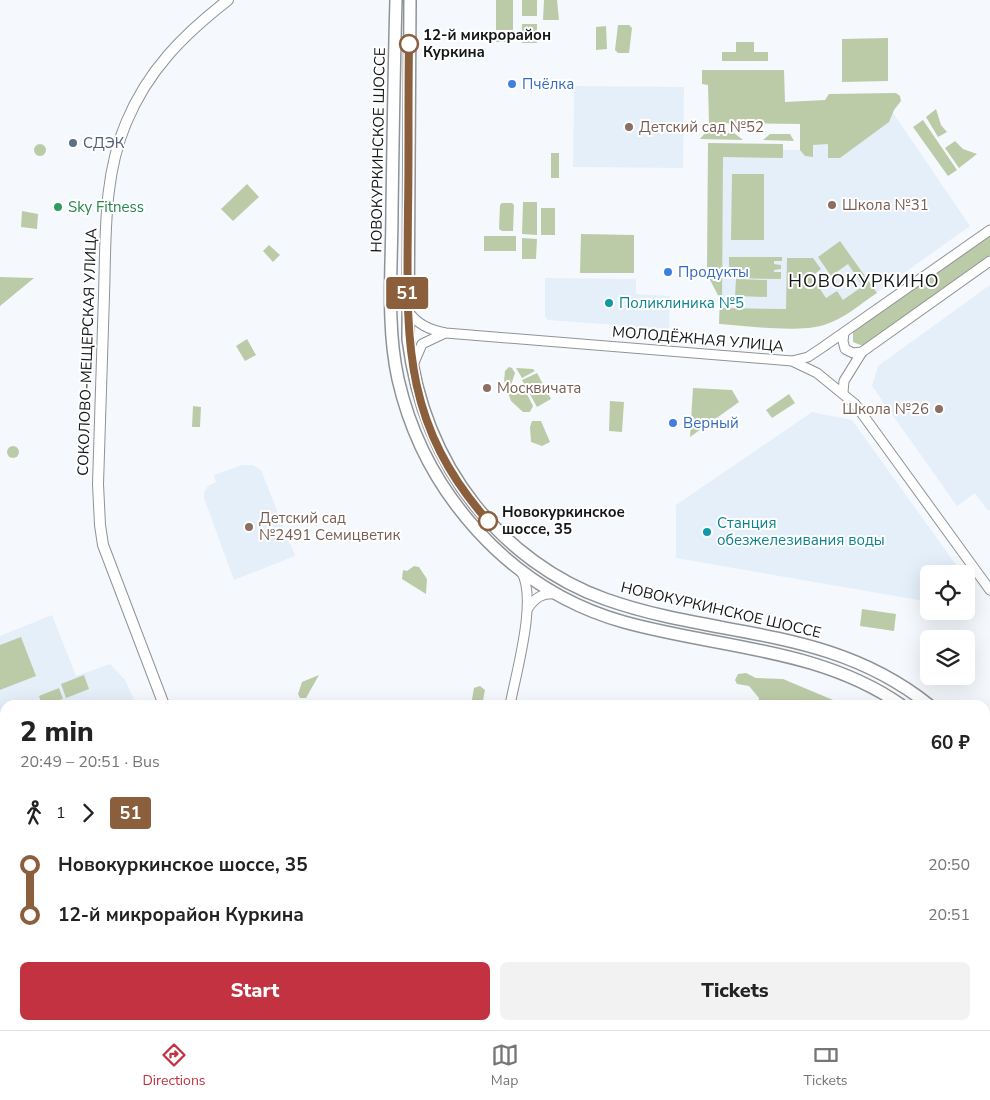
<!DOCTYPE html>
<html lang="en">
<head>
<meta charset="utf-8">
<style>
  :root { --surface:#fff; --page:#f2f2f2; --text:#222; --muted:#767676; --line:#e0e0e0; --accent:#c33241 }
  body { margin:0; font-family:"Nunito Sans",sans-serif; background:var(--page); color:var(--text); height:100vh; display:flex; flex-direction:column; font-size:19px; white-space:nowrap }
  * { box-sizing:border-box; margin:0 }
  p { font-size:16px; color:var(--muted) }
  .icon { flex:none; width:28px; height:28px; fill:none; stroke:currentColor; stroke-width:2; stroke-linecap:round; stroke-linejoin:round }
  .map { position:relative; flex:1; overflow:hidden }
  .side { position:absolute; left:0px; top:700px; width:990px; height:330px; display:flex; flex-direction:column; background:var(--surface); border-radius:15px 15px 0 0; box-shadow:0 5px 20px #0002 }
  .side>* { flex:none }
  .badge { padding:0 10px; border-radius:4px; font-size:18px; line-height:32px }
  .buttons { position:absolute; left:920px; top:565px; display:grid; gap:10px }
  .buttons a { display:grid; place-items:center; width:55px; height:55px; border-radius:8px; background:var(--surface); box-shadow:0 5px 20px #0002; font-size:25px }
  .map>.badge { position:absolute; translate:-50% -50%; box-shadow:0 0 0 2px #fff }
  .legs { display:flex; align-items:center; gap:8px; height:55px; padding:0 20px; font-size:16px }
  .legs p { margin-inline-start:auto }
  .head { display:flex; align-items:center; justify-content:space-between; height:85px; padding:0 20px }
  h1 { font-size:28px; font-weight:800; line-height:38px }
  .action { display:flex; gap:10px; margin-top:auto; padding:10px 20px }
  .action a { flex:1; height:58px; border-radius:8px; background:var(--accent); color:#fff; font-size:20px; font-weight:800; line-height:58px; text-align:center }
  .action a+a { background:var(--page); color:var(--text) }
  ul { padding:0 20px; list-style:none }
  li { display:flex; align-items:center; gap:18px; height:50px; font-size:19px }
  li i { display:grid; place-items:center; width:8px; height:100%; margin:0 6px; background:currentColor }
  li i::after { content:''; width:12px; height:12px; margin:-6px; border:4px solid; border-radius:50%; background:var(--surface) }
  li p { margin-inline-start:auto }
  li:first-child i { background:linear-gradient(#0000 50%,currentColor 0) }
  li:last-child i { background:linear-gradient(currentColor 50%,#0000 0) }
  .tab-bar { display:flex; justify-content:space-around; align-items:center; height:70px; border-top:1px solid var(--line); background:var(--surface); font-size:14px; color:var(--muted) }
  .tab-bar a { display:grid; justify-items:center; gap:2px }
  .tab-bar .active { color:var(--accent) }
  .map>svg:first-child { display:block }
  .built { fill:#e5eff9 }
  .green { fill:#bccba7 }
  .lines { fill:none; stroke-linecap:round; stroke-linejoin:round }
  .minor-casing { stroke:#8f9396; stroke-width:11 }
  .tertiary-casing { stroke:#8f9396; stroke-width:12 }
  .secondary-casing { stroke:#8f9396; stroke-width:14 }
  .minor { stroke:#fff; stroke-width:9 }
  .tertiary { stroke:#fff; stroke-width:10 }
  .secondary { stroke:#fff; stroke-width:11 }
  .line-1-casing { stroke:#fff; stroke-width:11 }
  .line-1 { stroke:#8b5e3c; stroke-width:8 }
  .stop-1-dot { fill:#fff; stroke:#8b5e3c; stroke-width:2.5 }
  .shop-dot { fill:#3f7fe0; stroke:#fff; stroke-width:2 }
  .education-dot { fill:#8d6e63; stroke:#fff; stroke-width:2 }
  .service-dot { fill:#5c6f8a; stroke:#fff; stroke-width:2 }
  .leisure-dot { fill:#2e9e5b; stroke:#fff; stroke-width:2 }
  .culture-dot { fill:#0f9aa8; stroke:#fff; stroke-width:2 }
  .labels { text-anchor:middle; stroke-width:4; stroke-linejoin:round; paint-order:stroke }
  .stop-label { font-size:15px; font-weight:bold; fill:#151617; stroke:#fff; text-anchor:start }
  .shop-label { font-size:15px; fill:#366cbe; stroke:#fff; text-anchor:start }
  .education-label { font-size:15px; fill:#785e54; stroke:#fff; text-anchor:start }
  .service-label { font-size:15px; fill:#4e5e75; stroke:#fff; text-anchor:start }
  .street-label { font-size:15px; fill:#151617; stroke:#fff }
  .leisure-label { font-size:15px; fill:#27864d; stroke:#fff; text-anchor:start }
  .culture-label { font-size:15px; fill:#0d838f; stroke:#fff; text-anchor:start }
  .quarter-label { font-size:18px; letter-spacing:1px; fill:#151617; stroke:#fff }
</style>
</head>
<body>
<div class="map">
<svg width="990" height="1030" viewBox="0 0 990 1030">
  <rect width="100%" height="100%" fill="#f5f9fd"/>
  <!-- built -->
  <g class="built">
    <polygon points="574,86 684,87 683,168 573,167"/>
    <polygon points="883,98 970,226 844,316 824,325 802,328 719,324 720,299 707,275 708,150 806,150 806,146"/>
    <polygon points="545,278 636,279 636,294 670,296 669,329 548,320 545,317"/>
    <polygon points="990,285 990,510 988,511 975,493 957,506 872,386 878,366"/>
    <polygon points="812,412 852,420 962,573 929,574 929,598 924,601 676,558 676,505"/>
    <polygon points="242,465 253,465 261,470 295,556 234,580 204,498 204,492 208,486 216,482 214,475"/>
    <polygon points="52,615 76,676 110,664 125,680 136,705 5,705 5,914 0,910 0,636"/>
  </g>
  <!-- green -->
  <g class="green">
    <rect x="496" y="0" width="17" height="30"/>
    <rect x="522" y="0" width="15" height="16"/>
    <polygon points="544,0 557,0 559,20 543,20"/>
    <rect x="522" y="24" width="15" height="7"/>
    <polygon points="618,25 629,25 632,28 629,53 618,53 615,50"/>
    <polygon points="606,26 607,49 596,50 596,27"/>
    <polygon points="496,35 513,36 513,42 496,42"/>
    <rect x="522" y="36" width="15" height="7"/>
    <polygon points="888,38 888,81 842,82 842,39"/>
    <polygon points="736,42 754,42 754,52 768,52 768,61 722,61 722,52 736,52"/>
    <polygon points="702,70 784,70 785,102 825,100 829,94 896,93 900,96 901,101 894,110 889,122 840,158 828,158 828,144 813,145 813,157 805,156 800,150 800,124 709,123 708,85 702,84"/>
    <polygon points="936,109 941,125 947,132 938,137 926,117"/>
    <polygon points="923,120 957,170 948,176 913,127"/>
    <polygon points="705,133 734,133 743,140 700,139"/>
    <polygon points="770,134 790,134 794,141 763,140"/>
    <polygon points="955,141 963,149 977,154 959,168 945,148"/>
    <path d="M 708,143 L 783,144 L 783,158 L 723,157 L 722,308 L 786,309 L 787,258 L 813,258 L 821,269 L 811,277 L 815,283 L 826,276 L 828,278 L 818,286 L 826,298 L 837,291 L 843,300 L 863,286 L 848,264 L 831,276 L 818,257 L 840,241 L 877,293 C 860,304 844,319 824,325 C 797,333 748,326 719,324 L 720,299 L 707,274 Z"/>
    <circle cx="40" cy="150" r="6"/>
    <rect x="551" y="153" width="8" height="25"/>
    <polygon points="732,174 764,174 764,240 731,240"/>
    <polygon points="247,184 259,197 233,221 221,209"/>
    <polygon points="523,202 537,202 537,235 522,234"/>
    <polygon points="502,203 512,203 514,205 513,231 502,231 499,229 500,205"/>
    <rect x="541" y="208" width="14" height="27"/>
    <polygon points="22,211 38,214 37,229 21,227"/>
    <polygon points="581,234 634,235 634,273 580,273"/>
    <rect x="484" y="236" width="32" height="15"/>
    <polygon points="990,236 990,255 863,346 853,342 853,332"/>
    <polygon points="522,238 537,239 536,259 522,259"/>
    <polygon points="269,245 280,255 273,262 263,251"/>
    <polygon points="729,257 782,257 782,261 774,261 774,264 781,265 781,269 774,270 774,272 781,272 781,279 729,278"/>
    <polygon points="0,277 34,278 0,306"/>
    <polygon points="736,279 767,280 767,297 735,296"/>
    <polygon points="247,339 256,355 245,361 236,346"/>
    <polygon points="509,367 512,368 515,373 511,385 507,385 504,381 505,371"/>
    <polygon points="516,368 533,369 535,371 522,378"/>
    <polygon points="537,373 551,399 537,407 522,380"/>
    <polygon points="693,388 732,390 739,402 690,437"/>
    <polygon points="507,390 525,390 533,406 530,412 523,412 511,401"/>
    <polygon points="789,394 795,403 772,418 766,410"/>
    <polygon points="610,401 624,402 622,432 609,431"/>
    <polygon points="193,406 201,407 200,427 192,427"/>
    <polygon points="532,421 541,421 550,442 542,446 531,442 530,427"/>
    <circle cx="13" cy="452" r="6"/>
    <polygon points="414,566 419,567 427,579 426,594 402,579 403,570 407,571"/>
    <polygon points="862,609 896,614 894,631 860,626"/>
    <polygon points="21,637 36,676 0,690 0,645"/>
    <polygon points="746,673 756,678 783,679 845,705 805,705 798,700 787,705 758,705 759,698 749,686 737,684 735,680 738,674"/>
    <polygon points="84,675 89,689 66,698 61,684"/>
    <polygon points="319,675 306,698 300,698 298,694 302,682"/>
    <polygon points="480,686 485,690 482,705 471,705 474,688"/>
    <polygon points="59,688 63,699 42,705 39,696"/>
    <polygon points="985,890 990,905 990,985 985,981 985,968 988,964"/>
    <polygon points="0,951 5,954 5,976 0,973"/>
    <polygon points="100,1025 121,1025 129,1030 110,1030"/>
  </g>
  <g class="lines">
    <defs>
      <g id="minor">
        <path d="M 407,310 C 417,324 429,330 446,333 L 792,361 L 817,373 L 855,404 L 990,590"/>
        <polyline points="844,333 843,341 845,349 853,353 862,352"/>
        <polyline points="792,361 808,357 823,347 990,230"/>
        <polyline points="413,365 422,344 443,334"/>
        <polyline points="843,392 844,381 862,352 990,261"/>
        <path d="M 528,608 C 536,597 542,593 556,594"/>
        <path d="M 510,705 C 516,673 538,598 521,571"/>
        <polyline points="584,1025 586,1030"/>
      </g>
      <g id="tertiary">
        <path d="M 164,705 L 103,545 L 100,525 L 98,484 C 100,421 102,358 104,295 C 106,238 103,177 126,123 C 148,70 183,35 228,0"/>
        <polyline points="0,938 5,941"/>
        <polyline points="144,1025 152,1030"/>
        <polyline points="293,1025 295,1030"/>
      </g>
      <g id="secondary">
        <path d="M 396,0 C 394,70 393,140 392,210 C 392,266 386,324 398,379 C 424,493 510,590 624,622 C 717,648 820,648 901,705"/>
        <path d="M 410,0 L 408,339 C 416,401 436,456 475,505 C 509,547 554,581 605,599 C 717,639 829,625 929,705"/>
        <polyline points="985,769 990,777"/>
        <polyline points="985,800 990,809"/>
      </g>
    </defs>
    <!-- minor casing -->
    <use href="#minor" class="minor-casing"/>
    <!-- tertiary casing -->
    <use href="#tertiary" class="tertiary-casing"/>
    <!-- secondary casing -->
    <use href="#secondary" class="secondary-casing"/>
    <!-- minor -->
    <use href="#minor" class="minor"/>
    <!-- tertiary -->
    <use href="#tertiary" class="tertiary"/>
    <!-- secondary -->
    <use href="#secondary" class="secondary"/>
  </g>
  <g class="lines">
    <defs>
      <path id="line-1" d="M 409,44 C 408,100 409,156 408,211 C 407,335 400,421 488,521"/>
    </defs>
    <!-- line-1 casing -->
    <use href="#line-1" class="line-1-casing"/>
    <!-- line-1 -->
    <use href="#line-1" class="line-1"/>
  </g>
  <!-- markers -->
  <g class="stop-1-dot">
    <circle cx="409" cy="44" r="9"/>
    <circle cx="488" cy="521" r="9"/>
  </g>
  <g class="shop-dot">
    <circle cx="512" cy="84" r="5"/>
    <circle cx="668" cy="272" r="5"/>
    <circle cx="673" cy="423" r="5"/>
  </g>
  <g class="education-dot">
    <circle cx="629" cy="127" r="5"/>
    <circle cx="832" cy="205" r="5"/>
    <circle cx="487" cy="388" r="5"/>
    <circle cx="939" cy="409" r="5"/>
    <circle cx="249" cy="527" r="5"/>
  </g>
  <circle class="service-dot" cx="73" cy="143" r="5"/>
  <circle class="leisure-dot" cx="58" cy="207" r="5"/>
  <g class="culture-dot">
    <circle cx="609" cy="303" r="5"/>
    <circle cx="707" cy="532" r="5"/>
  </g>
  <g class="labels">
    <!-- stop labels -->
    <g class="stop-label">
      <text x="423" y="40">12-й микрорайон<tspan x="423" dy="17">Куркина</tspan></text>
      <text x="502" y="517">Новокуркинское<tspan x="502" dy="17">шоссе, 35</tspan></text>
    </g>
    <!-- shop labels -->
    <g class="shop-label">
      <text x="522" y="89">Пчёлка</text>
      <text x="678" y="277">Продукты</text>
      <text x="683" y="428">Верный</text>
    </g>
    <!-- education labels -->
    <g class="education-label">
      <text x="639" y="132">Детский сад №52</text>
      <text x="842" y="210">Школа №31</text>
      <text x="497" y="393">Москвичата</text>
      <text x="929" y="414" text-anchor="end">Школа №26</text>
      <text x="259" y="523">Детский сад<tspan x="259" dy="17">№2491 Семицветик</tspan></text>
    </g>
    <!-- service labels -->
    <g class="service-label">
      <text x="83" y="148">СДЭК</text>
    </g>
    <!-- street labels -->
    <g class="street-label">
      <text transform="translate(378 150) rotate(-89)" y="5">НОВОКУРКИНСКОЕ ШОССЕ</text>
      <text transform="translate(698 339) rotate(5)" y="5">МОЛОДЁЖНАЯ УЛИЦА</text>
      <text transform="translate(87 352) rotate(-88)" y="5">СОКОЛОВО-МЕЩЕРСКАЯ УЛИЦА</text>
      <text transform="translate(721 610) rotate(13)" y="5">НОВОКУРКИНСКОЕ ШОССЕ</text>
    </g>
    <!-- leisure labels -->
    <g class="leisure-label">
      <text x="68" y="212">Sky Fitness</text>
    </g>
    <!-- culture labels -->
    <g class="culture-label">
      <text x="619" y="308">Поликлиника №5</text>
      <text x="717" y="528">Станция<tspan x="717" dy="17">обезжелезивания воды</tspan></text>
    </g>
    <!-- quarter labels -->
    <g class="quarter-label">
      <text x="864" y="287">НОВОКУРКИНО</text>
    </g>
  </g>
</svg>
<div class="buttons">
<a><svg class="icon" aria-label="locate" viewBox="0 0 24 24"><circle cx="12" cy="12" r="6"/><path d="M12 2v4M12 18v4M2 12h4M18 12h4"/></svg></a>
<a><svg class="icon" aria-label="layers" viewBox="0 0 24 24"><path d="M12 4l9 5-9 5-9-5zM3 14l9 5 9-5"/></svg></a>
</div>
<b class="badge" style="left:407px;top:293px;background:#8b5e3c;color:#fff">51</b>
<section class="side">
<div class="head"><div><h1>2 min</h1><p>20:49 – 20:51 · Bus</p></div><b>60 ₽</b></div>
<div class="legs"><svg class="icon" aria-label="walk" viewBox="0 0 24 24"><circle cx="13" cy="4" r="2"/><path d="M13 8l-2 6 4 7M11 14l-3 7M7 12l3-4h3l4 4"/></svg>1<svg class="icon" aria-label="forward" viewBox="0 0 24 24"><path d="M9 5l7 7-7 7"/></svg><b class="badge" style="background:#8b5e3c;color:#fff">51</b></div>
<ul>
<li><i style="color:#8b5e3c"></i><b>Новокуркинское шоссе, 35</b><p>20:50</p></li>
<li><i style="color:#8b5e3c"></i><b>12-й микрорайон Куркина</b><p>20:51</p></li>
</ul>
<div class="action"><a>Start</a><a>Tickets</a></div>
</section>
</div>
<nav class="tab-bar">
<a class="active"><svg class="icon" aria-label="directions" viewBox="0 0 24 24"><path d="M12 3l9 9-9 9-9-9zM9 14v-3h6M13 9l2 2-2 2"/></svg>Directions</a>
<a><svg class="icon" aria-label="map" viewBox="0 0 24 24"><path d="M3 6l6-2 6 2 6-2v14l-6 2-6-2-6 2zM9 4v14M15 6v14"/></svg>Map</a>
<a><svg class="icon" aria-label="tickets" viewBox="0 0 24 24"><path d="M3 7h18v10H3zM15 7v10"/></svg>Tickets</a>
</nav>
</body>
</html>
